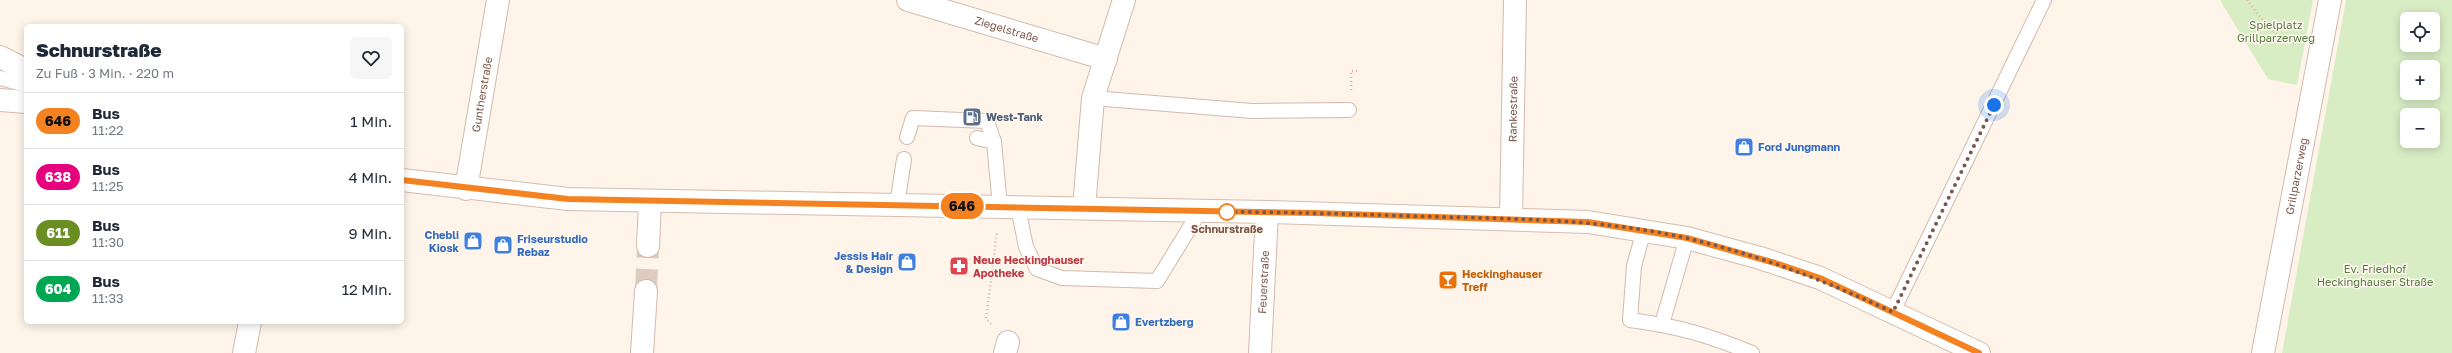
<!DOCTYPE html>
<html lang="de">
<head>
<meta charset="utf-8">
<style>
  :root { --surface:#fff; --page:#f6f6f7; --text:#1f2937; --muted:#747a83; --line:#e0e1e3 }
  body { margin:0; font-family:"Golos Text",sans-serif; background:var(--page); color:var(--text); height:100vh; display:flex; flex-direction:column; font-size:15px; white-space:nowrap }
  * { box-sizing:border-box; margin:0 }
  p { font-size:13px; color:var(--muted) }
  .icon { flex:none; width:22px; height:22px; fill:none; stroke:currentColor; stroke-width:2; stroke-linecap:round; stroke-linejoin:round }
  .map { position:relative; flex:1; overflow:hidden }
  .panel { position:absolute; left:24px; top:24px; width:380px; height:300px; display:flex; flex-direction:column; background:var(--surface); border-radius:6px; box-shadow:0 2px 10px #0003 }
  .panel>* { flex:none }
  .badge { padding:0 8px; border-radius:13px; font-size:14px; line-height:26px }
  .fabs { position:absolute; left:2400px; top:12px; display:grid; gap:8px }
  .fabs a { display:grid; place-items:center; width:40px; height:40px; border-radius:6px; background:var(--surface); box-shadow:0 2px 10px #0003; font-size:20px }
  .you { position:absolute; width:20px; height:20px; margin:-10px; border:3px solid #fff; border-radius:50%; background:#1a73e8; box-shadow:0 0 0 6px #1a73e833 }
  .map>.badge { position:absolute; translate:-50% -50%; box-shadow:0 0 0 2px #fff }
  .round { display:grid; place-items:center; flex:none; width:42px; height:42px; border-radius:6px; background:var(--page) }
  .head { display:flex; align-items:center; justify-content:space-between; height:68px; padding:0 12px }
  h1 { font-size:19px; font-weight:800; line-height:30px }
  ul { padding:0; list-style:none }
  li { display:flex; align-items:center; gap:12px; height:56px; padding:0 12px; border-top:1px solid var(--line) }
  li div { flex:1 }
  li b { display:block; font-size:15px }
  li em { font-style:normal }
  li .badge { min-width:44px; font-weight:700; text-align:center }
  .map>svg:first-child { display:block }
  .green { fill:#d9edc5; fill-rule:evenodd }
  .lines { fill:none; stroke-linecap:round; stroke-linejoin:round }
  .minor-tunnel { stroke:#ddcdc1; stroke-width:22; stroke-dasharray:22 11; stroke-linecap:butt }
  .service-casing { stroke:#d2baad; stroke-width:16 }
  .minor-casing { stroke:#d2baad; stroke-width:24 }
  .secondary-casing { stroke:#d7bcac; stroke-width:24 }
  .path { stroke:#dbb3a0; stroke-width:2.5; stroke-dasharray:1 3; stroke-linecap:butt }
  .service { stroke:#fff; stroke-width:14 }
  .minor { stroke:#fff; stroke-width:22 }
  .secondary { stroke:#fff; stroke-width:22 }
  .line-casing { stroke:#fff; stroke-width:9 }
  .line { stroke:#f58220; stroke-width:6 }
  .walk { stroke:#7b574a; stroke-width:4; stroke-dasharray:0 7.2 }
  .stop-dot { fill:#fff; stroke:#f58220; stroke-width:2 }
  .labels { text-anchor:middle; stroke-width:3; stroke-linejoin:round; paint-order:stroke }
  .park-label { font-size:11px; fill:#557b3e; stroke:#fff8f1 }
  .street-label { font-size:11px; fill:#7b574a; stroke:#fff8f1 }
  .service-label { font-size:11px; font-weight:bold; fill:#4e5e75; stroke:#fff8f1; text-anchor:start }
  .shop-label { font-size:11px; font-weight:bold; fill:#366cbe; stroke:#fff8f1; text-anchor:start }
  .stop-label { font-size:11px; font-weight:bold; fill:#7b574a; stroke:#fff8f1 }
  .health-label { font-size:11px; font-weight:bold; fill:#be3a42; stroke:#fff8f1; text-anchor:start }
  .food-label { font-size:11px; font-weight:bold; fill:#c56008; stroke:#fff8f1; text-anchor:start }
</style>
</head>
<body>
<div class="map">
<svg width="2452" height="353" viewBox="0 0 2452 353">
  <rect width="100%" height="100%" fill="#fef4e9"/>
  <!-- green -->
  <g class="green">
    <polygon points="2220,0 2313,0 2297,85 2268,79"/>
    <path d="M 2346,0 L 2452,0 L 2452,353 L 2282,353 ZM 2407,19 L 2433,19 L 2433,45 L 2407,45 ZM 2407,67 L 2433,67 L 2433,93 L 2407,93 ZM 2407,115 L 2433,115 L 2433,141 L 2407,141 Z"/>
  </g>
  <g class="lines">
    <!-- minor-tunnel -->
    <polyline class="minor-tunnel" points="646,291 648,246"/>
    <defs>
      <g id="service">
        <polyline points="0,78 26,85"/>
        <polyline points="1093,98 1252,111 1349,110"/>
        <polyline points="907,137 913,118 987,121 994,142"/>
        <polyline points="977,138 994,142 1000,206"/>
        <polyline points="897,205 904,159"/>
        <polyline points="1018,207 1026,247 1037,269 1062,278 1157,281 1200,211"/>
        <path d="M 1644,230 L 1634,266 L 1630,320 C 1677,326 1708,335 1752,353"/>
        <polyline points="1893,311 2044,0"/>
        <polyline points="1662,324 1687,238"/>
      </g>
      <g id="minor">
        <path id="s1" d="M 908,0 L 1106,59"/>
        <path id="s2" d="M 466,189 L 498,0"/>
        <polyline points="1084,208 1093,98 1124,0"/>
        <path id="s3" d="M 1511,218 L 1515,0"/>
        <polyline points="648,246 650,201"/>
        <polyline points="244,353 250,322"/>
        <polyline points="642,353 646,291"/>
        <polyline points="1005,353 1008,342"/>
        <path id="s4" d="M 1260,353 L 1267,212"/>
        <path id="s5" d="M 2263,353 L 2330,0"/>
      </g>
      <g id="secondary">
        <polyline points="0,57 26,70"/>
        <polyline points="0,100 26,102"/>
        <polyline points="402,180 568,199 1267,212 1588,222 1687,238 1760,258 1820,278 1979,353"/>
      </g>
    </defs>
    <!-- service casing -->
    <use href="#service" class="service-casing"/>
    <!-- minor casing -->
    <use href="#minor" class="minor-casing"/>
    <!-- secondary casing -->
    <use href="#secondary" class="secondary-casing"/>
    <!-- path -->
    <g class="path">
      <path d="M 2247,0 C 2259,16 2276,39 2296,44"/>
      <polyline points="1351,90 1351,71 1358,71"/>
      <polyline points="991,324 986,319 997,232"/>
    </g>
    <!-- service -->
    <use href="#service" class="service"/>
    <!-- minor -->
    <use href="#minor" class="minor"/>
    <!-- secondary -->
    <use href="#secondary" class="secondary"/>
  </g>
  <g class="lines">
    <defs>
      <polyline id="line" points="402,180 568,199 1316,213 1588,222 1687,238 1775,263 1820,278 1979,353"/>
    </defs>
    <!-- line casing -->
    <use href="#line" class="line-casing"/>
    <!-- line -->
    <use href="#line" class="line"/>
    <!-- walk -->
    <path class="walk" d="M 1227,212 L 1224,212 C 1298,212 1371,215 1444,217 C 1525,219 1607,220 1686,238 C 1760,255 1825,281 1893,312 L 1994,105"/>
  </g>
  <!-- icons -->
  <defs>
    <symbol id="fuel-square" viewBox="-11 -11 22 22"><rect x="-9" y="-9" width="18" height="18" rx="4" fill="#5c6f8a" stroke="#fff8f1"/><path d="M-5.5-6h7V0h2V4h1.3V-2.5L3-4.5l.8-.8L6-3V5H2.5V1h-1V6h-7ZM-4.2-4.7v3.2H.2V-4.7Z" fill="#fff"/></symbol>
    <symbol id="shop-square" viewBox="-11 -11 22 22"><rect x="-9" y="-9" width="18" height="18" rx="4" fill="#3f7fe0" stroke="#fff8f1"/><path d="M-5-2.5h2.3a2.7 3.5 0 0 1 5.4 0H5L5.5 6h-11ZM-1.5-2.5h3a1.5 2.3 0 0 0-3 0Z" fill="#fff"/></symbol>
    <symbol id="pharmacy-square" viewBox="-11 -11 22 22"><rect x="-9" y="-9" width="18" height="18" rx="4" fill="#e0444e" stroke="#fff8f1"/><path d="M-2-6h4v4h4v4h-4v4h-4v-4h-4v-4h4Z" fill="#fff"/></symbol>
    <symbol id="bar-square" viewBox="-11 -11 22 22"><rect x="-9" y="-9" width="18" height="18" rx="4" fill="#e8710a" stroke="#fff8f1"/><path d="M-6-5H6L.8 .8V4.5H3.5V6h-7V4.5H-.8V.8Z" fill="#fff"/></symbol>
  </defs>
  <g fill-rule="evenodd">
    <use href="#fuel-square" x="961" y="106" width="22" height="22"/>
    <use href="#shop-square" x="1733" y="136" width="22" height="22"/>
    <use href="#shop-square" x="462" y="230" width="22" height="22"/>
    <use href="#shop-square" x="492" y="234" width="22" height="22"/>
    <use href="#shop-square" x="896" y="251" width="22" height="22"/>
    <use href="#pharmacy-square" x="948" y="255" width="22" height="22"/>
    <use href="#bar-square" x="1437" y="269" width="22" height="22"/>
    <use href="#shop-square" x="1110" y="311" width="22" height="22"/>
  </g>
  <!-- markers -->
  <circle class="stop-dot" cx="1227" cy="212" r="8"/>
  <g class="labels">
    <!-- park labels -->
    <g class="park-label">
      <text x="2276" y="29">Spielplatz<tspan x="2276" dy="13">Grillparzerweg</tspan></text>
      <text x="2375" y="273">Ev. Friedhof<tspan x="2375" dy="13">Heckinghauser Straße</tspan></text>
    </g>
    <!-- street labels -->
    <g class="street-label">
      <text dy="4" stroke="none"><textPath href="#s1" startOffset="103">Ziegelstraße</textPath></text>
      <text dy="4" stroke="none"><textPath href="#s2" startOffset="96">Guntherstraße</textPath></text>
      <text dy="4" stroke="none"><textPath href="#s3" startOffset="109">Rankestraße</textPath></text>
      <text dy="4" stroke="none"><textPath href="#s5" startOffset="180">Grillparzerweg</textPath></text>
      <text dy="4" stroke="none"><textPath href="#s4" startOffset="71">Feuerstraße</textPath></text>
    </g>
    <!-- service labels -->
    <g class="service-label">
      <text x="986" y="121">West-Tank</text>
    </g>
    <!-- shop labels -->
    <g class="shop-label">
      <text x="1758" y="151">Ford Jungmann</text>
      <text x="459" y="239" text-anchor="end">Chebli<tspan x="459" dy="13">Kiosk</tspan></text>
      <text x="517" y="243">Friseurstudio<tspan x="517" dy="13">Rebaz</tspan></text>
      <text x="893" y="260" text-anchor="end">Jessis Hair<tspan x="893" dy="13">&amp; Design</tspan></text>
      <text x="1135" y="326">Evertzberg</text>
    </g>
    <!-- stop labels -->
    <g class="stop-label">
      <text x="1227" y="233">Schnurstraße</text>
    </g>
    <!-- health labels -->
    <g class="health-label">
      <text x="973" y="264">Neue Heckinghauser<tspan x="973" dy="13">Apotheke</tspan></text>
    </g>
    <!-- food labels -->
    <g class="food-label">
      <text x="1462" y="278">Heckinghauser<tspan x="1462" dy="13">Treff</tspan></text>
    </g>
  </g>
</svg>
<div class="fabs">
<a><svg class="icon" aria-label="locate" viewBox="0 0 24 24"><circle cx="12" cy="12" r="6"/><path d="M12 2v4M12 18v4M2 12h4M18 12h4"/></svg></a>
<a>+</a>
<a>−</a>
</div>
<div class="you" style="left:1994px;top:105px"></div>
<b class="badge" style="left:962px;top:206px;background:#f58220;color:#111">646</b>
<section class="panel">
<div class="head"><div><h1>Schnurstraße</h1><p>Zu Fuß · 3 Min. · 220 m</p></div><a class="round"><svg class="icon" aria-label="heart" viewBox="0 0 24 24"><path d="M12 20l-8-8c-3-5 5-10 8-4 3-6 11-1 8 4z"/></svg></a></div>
<ul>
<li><span class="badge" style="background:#f58220;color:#111">646</span><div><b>Bus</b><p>11:22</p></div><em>1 Min.</em></li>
<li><span class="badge" style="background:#e6007e;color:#fff">638</span><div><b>Bus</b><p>11:25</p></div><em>4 Min.</em></li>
<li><span class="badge" style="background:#6b8e23;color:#fff">611</span><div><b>Bus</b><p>11:30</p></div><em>9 Min.</em></li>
<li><span class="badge" style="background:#00a651;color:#fff">604</span><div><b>Bus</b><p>11:33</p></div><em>12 Min.</em></li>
</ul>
</section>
</div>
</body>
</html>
